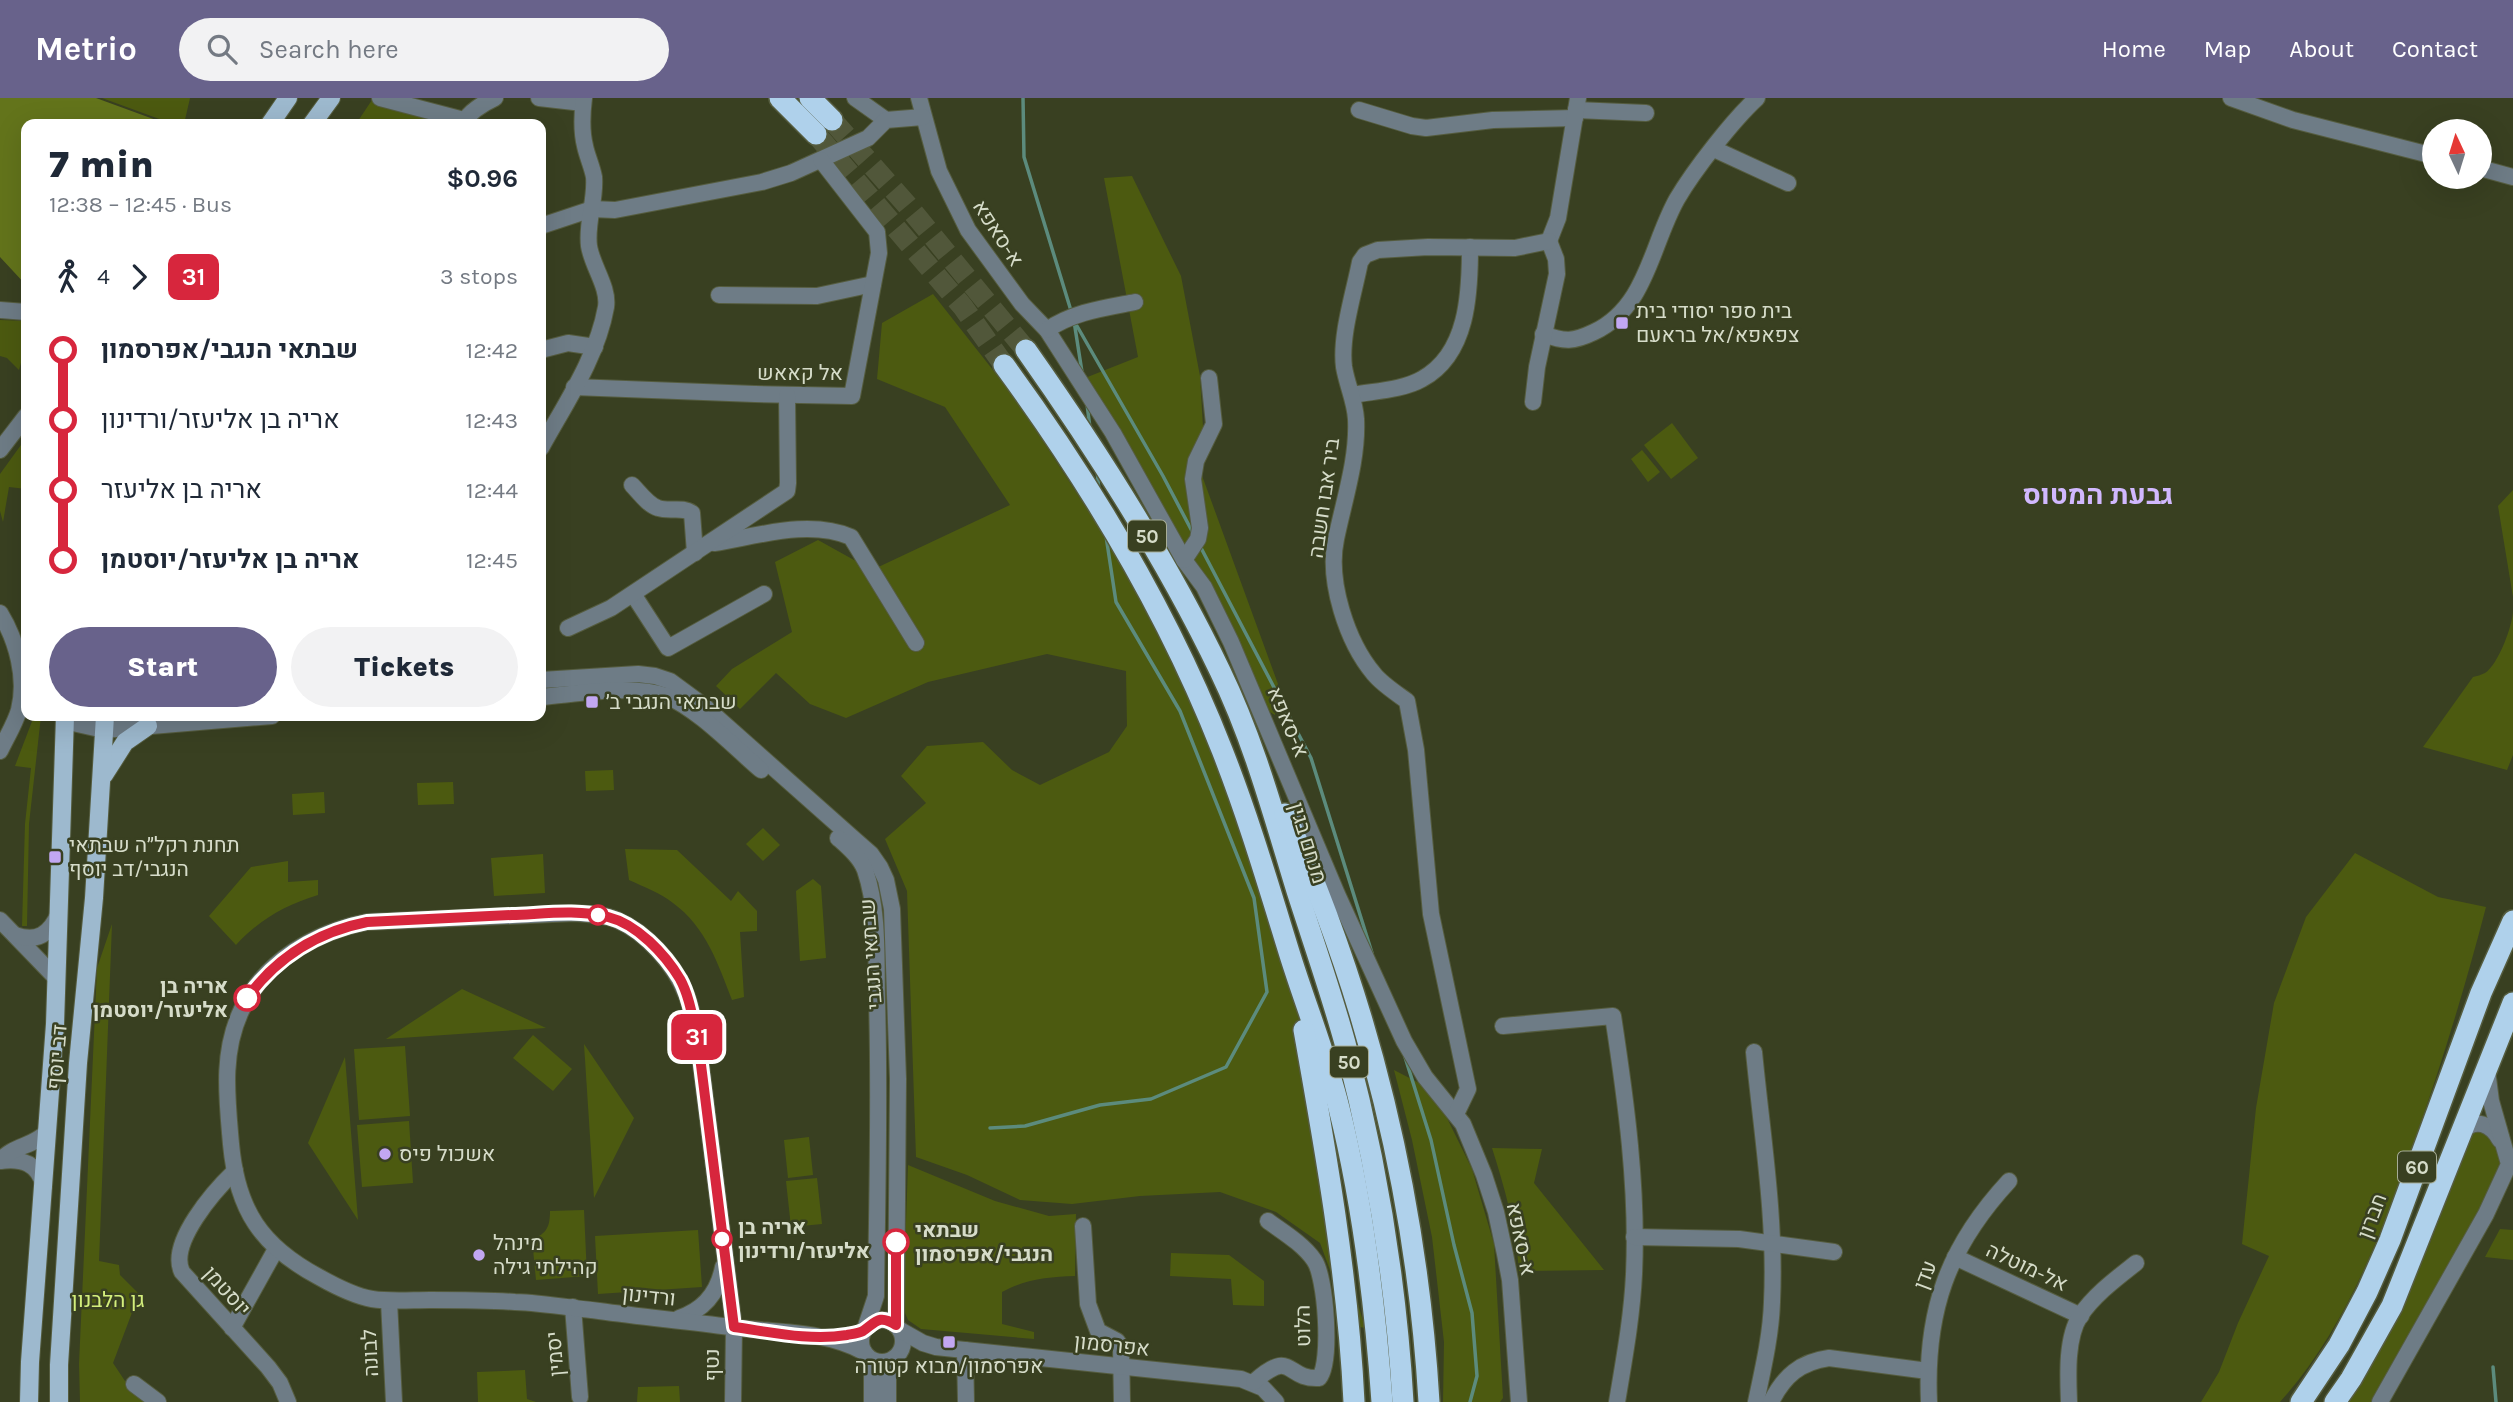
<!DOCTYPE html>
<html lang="en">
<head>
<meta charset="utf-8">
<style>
  :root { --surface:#fff; --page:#f2f2f3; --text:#1f2937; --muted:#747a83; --accent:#68628b }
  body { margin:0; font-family:Karla,Heebo,sans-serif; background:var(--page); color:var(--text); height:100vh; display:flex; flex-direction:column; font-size:26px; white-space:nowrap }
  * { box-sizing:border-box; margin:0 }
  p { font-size:23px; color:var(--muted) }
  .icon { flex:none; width:38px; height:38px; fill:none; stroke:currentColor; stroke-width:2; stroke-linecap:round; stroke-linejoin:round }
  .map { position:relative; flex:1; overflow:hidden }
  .panel { position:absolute; left:21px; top:21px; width:525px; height:602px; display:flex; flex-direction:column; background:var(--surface); border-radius:14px; box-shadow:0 7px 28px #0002 }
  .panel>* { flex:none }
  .badge { padding:0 14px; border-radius:10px; font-size:24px; line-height:46px }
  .needle { width:46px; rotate:356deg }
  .tools { position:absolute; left:2422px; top:21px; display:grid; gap:14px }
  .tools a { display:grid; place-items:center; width:70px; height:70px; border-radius:50%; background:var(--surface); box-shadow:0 7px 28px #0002; font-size:35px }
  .map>.badge { position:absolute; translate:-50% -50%; box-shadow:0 0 0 4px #fff }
  .legs { display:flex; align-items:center; gap:10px; height:77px; padding:0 28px; font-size:23px }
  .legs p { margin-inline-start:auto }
  .head { display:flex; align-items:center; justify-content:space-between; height:119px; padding:0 28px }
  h1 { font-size:38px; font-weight:800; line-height:52px }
  .primary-button { display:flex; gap:14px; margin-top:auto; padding:14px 28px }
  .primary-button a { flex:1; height:80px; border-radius:42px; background:var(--accent); color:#fff; font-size:28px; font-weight:800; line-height:80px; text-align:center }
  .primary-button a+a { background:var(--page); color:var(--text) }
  ul { padding:0 28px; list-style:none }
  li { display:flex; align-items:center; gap:24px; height:70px; font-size:26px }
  li i { display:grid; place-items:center; width:10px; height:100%; margin:0 9px; background:currentColor }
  li i::after { content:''; width:18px; height:18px; margin:-9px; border:5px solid; border-radius:50%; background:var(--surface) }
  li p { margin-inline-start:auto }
  li:first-child i { background:linear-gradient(#0000 50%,currentColor 0) }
  li:last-child i { background:linear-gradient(currentColor 50%,#0000 0) }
  header { display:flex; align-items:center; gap:42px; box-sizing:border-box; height:98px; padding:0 35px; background:var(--accent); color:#fff }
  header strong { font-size:33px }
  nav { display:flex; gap:38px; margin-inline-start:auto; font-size:24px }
  .search { width:490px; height:63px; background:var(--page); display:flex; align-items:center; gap:18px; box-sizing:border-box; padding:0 24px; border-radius:38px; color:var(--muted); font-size:26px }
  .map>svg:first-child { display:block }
  .green { fill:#4c5a10 }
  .forest { fill:#63741b }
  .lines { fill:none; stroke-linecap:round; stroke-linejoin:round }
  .stream { stroke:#5c8b7d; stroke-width:3.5 }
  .highway-tunnel { stroke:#51573a; stroke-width:21; stroke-dasharray:21 10; stroke-linecap:butt }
  .minor-casing { stroke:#555c3f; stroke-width:18 }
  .major-casing { stroke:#555c3f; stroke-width:20 }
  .highway-casing { stroke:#555c3f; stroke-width:24 }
  .minor { stroke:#6e7c86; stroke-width:16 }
  .major { stroke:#9db9ce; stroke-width:18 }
  .highway { stroke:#afd1eb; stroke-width:21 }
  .line-1-casing { stroke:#fff; stroke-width:16 }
  .line-1 { stroke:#d7263d; stroke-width:10 }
  .poi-dot { fill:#c2a7f2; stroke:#394021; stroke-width:2.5 }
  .stop-1-dot { fill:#fff; stroke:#d7263d; stroke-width:3.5 }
  .labels { text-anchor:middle; stroke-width:5; stroke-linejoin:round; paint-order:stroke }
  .shield { fill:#394021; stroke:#a7ad97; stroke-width:2 }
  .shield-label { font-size:19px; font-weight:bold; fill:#d6dcc9 }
  .street-label { font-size:21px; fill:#d6dcc9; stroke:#394021 }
  .poi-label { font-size:21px; fill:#d6dcc9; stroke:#394021; text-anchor:start }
  .stop-label { font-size:21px; font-weight:bold; fill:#d6dcc9; stroke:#394021; text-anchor:start }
  .park-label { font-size:21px; fill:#d3ee7c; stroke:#394021 }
  .district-label { font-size:28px; font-weight:bold; fill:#d1b8fe; stroke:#394021 }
</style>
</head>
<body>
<header>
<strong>Metrio</strong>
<div class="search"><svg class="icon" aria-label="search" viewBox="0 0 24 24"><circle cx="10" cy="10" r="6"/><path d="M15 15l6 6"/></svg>Search here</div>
<nav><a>Home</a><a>Map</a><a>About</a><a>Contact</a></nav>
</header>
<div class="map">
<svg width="2513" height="1304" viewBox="0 0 2513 1304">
  <rect width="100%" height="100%" fill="#394021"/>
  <!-- green -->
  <g class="green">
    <polygon points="102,0 190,0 184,26 173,26"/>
    <polygon points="372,2 429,14 449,24 448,26 356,26"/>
    <polygon points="1132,78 1181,178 1200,278 1203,329 1200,372 1278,586 1275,617 1265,611 1085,280 1138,259 1104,80"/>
    <polygon points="933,196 1015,300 1117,457 1186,581 1340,1005 1336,1103 1356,1199 1365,1230 1339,1225 1337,1191 1320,1145 1276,1114 1220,1094 1140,1098 1072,1106 1020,1102 967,1077 916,1059 907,793 885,741 926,705 901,678 927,648 983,644 1012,672 1040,687 1109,654 1127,628 1126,573 1047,556 928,584 846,620 810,606 776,575 740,611 716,588 732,571 792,534 775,464 818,442 872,472 1010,407 945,309 877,281 882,225"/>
    <polygon points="0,222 26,223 26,247 19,272 7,260 0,258"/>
    <polygon points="1672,325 1698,360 1671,381 1644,347"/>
    <polygon points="26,340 26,391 9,389 3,424 0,413 0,376"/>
    <polygon points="1642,352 1660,374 1648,384 1631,361"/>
    <polygon points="2513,392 2513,499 2498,408"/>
    <path d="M 2513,512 L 2513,657 L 2507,672 L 2423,649 L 2473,579 C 2477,578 2481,577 2485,575 C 2498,567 2513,527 2513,512 Z"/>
    <polygon points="34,618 41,618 29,726 27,828 22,828 25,726 31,670 15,668"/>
    <polygon points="613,672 614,692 586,693 585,673"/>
    <polygon points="453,684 454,706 418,707 417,685"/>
    <polygon points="324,694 325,715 293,717 292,696"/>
    <polygon points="763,730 780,747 763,763 746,746"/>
    <path d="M 625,751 L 677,752 L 731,803 L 738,793 L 757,813 L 757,833 L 740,834 L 744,899 L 732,902 C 718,866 706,829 673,805 C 661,795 644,789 629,782 Z"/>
    <path d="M 2355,755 L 2438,799 L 2486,809 C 2465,890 2441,968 2413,1047 C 2381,1137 2345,1232 2280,1304 L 2201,1304 L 2219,1274 L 2238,1225 L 2269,1158 L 2242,1146 L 2256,1010 L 2274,905 L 2306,819 Z"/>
    <polygon points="543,756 545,795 494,798 491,760"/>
    <path d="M 288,763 L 288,784 L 318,782 L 318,797 C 285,807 259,822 236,847 L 209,818 L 251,769 Z"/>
    <polygon points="813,781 821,788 826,860 800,863 796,793"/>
    <polygon points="112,826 99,1163 119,1167 120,1177 139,1196 113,1265 125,1283 153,1304 80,1304 79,1266 97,870"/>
    <polygon points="462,891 546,930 386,941"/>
    <polygon points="533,937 572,971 553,993 513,960"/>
    <polygon points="584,946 634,1020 594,1100"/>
    <polygon points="405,948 410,1018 359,1022 354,951"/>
    <polygon points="345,959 358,1122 308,1045"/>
    <polygon points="1394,972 1423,987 1447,1020 1472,1071 1494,1146 1503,1300 1500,1304 1443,1304 1444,1244 1432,1139 1412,1042"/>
    <polygon points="409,1023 413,1085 362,1089 357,1027"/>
    <polygon points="2479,1029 2498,1050 2503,1061 2482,1107 2372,1304 2345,1304 2358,1284 2430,1145 2475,1030"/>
    <polygon points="809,1039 813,1077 788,1080 784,1042"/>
    <path d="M 1492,1050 L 1542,1051 L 1534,1085 L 1604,1172 L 1519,1173 C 1516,1130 1505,1091 1492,1050 Z"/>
    <path d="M 908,1067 L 995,1103 L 1049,1118 L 1076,1116 L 1075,1178 C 1048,1179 1026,1181 1002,1194 L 1002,1226 L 1034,1234 L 1034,1241 L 921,1231 L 908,1222 L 903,1210 Z"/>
    <polygon points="817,1080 822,1126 791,1129 786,1083"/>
    <path d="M 584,1112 L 587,1178 L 536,1182 L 532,1141 C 547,1136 550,1128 550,1113 Z"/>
    <polygon points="2500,1131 2513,1132 2513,1162 2485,1159"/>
    <polygon points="698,1132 702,1189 598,1196 595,1138"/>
    <polygon points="1171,1155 1229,1157 1264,1183 1264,1208 1233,1207 1231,1181 1170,1178"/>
    <polygon points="525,1272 527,1301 536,1304 478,1304 477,1274"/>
    <polygon points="679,1288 680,1304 637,1304 638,1289"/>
  </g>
  <!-- forest -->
  <polygon class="forest" points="0,0 96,0 167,26 26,26 26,187 0,159"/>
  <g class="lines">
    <!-- stream -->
    <g class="stream">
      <polyline points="1023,0 1024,59 1072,216"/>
      <polyline points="1074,223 1082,274"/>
      <polyline points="1077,228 1163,378 1193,435"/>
      <polyline points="1087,306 1090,330"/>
      <polyline points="1097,372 1099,392"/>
      <polyline points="1200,448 1311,660 1372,855"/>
      <polyline points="1405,959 1431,1042 1454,1147 1472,1215 1477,1278 1470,1304"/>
      <polyline points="990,1030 1025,1028 1100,1007 1151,1001 1226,969 1267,894 1254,800 1180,613 1116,504 1106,438"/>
      <polyline points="2493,1269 2496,1304"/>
    </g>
    <!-- highway-tunnel -->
    <g class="highway-tunnel">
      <polyline points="832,22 907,107 1026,252"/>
      <polyline points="816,36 963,209 1004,267"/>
    </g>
    <defs>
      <g id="minor">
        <polyline points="380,0 464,22"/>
        <polyline points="539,0 583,5"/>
        <polyline points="855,0 886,22"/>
        <polyline points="919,0 939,73 968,132 1022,206 1047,232 1113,335 1184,462 1204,489 1231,544 1337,796 1404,943 1425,979 1463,1026 1484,1077 1496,1114 1505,1156 1510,1182 1519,1304"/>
        <polyline points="2231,0 2293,22 2434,58"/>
        <polyline points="1359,12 1412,28 1426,30 1493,22 1575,20"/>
        <polyline points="1576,12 1646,15"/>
        <path d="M 462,26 C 470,13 482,6 495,0"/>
        <polyline points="1714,51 1788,85"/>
        <polyline points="2480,70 2513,79"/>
        <polyline points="541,128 592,111 615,112 762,84 791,75 868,40 886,22 923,19"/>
        <polyline points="1549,143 1558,120 1578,0"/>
        <polyline points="719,197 817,198 873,186"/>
        <polyline points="0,212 26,214"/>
        <path d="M 1047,232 C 1073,214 1104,210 1135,204"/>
        <path d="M 1543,236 C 1565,244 1573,244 1594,234 C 1647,209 1651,147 1677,101 C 1694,72 1733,22 1757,0"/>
        <polyline points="541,252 568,245 595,249"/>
        <polyline points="574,289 755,296 852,298 879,155 877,134 821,62"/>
        <path d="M 1353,297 C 1374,293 1403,292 1422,281 C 1468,256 1470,195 1470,149"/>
        <polyline points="1533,304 1537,269 1557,176 1556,161 1549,143"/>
        <path d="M 541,350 C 565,306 597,260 606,209 C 609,189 592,168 589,148 C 586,125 596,102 594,79 C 592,68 587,58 585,48 C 581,32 582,16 584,0"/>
        <polyline points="0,352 26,318"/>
        <path d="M 632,387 C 639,394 648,407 658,410 C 670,414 682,408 692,415 L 695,455"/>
        <path d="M 714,445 C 758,438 809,421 851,439 L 916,545"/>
        <polyline points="1184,462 1198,441 1200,430 1193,381 1196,363 1214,326 1209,280"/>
        <polyline points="633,496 668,550 764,496"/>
        <path d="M 0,515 C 17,543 27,580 19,612 C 15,626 6,640 0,653"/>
        <polyline points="568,530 611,510 787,393 788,385 787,297"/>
        <polyline points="541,582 638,576 655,578 670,583 704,608 855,742 871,756 880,769 886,782 892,811 898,981 896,1227"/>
        <path d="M 541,599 C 578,596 631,586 666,598 C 697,610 735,650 761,672"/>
        <polyline points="64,623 104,632 272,618"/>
        <path d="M 838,740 C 848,749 860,759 865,772 C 879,813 876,862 877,904 C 880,1002 877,1100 876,1198 L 866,1228"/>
        <polyline points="0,822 57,881"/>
        <path d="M 15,837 C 37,845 50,836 59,815"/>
        <path d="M 1503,928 L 1613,918 C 1626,1003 1638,1090 1634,1176 C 1632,1219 1624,1262 1617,1304"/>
        <path d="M 1754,954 C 1762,1037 1776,1120 1772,1204 C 1771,1237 1763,1271 1756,1304"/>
        <path d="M 1456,1016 L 1468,991 L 1431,816 L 1416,652 L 1407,603 C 1396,595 1382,586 1374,576 C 1347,544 1327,483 1336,441 C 1344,402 1358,361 1356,321 C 1355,303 1347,287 1344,269 C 1340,238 1354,195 1360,164 L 1365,157 L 1378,152 L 1428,149 L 1515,150 L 1549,143"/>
        <path d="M 2461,1034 C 2476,1019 2491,1026 2500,1042"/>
        <path d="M 0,1063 C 22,1060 38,1065 44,1088"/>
        <path d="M 0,1063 C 13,1047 33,1049 47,1034"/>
        <path d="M 235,1073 C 215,1092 168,1145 182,1174 L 268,1269 L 280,1285 L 288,1304"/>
        <polyline points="1083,1128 1088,1206 1098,1233 1117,1243 1121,1249 1122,1304"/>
        <polyline points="1634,1139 1739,1141 1834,1154"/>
        <polyline points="1955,1159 2081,1218"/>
        <polyline points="389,1203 394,1304"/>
        <polyline points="573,1209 580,1299"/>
        <path d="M 679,1220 C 704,1212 718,1195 723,1169"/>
        <circle cx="882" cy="1243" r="21"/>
        <polyline points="232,1230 276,1151"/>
        <polyline points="900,1232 923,1245 936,1249 1241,1281 1263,1290 1276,1304"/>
        <polyline points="965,1252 966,1304"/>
        <polyline points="867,1258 872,1276 872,1304"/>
        <path d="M 1254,1284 C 1293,1249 1285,1282 1319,1280 C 1332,1265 1326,1178 1314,1162 C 1303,1146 1283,1134 1268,1123"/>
        <polyline points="134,1286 158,1304"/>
        <path d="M 733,1304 L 734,1229 L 698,943 C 694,927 692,910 686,896 C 675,867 646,834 617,822 C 604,816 589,816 575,815 L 367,824 C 315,834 265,863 242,911 C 221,954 227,1000 231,1046 C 237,1112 261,1148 319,1179 C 335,1188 354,1198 372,1201 C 391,1204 411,1202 430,1202 C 458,1202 487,1202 515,1204 C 543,1205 571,1210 599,1213 C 642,1219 686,1223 730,1229 C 774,1235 824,1232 864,1254"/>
        <polyline points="888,1304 888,1279 894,1260"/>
        <path d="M 1771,1304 C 1784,1278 1800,1264 1829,1260 L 1928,1273"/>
        <path d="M 1929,1304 C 1925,1214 1947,1150 2009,1083"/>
        <path d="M 2069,1304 C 2068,1278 2066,1240 2080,1218 C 2094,1197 2117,1180 2136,1165"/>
        <polyline points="2380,1304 2486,1116 2509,1066 2491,1003 2487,972"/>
      </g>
      <g id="major">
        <polyline points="270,26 288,0"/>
        <polyline points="312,26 331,0"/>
        <polyline points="104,677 125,644 148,628"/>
        <polyline points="29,1304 30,1264 55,926 65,618"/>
        <polyline points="59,1304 59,1267 78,965 94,800 105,618"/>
      </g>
      <g id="highway">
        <polyline points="780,0 816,36"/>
        <polyline points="810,0 832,22"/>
        <path d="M 1026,252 C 1098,354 1166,460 1220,573 C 1254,643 1274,718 1297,793 C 1313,843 1331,894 1345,945 C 1376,1062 1396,1183 1403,1304"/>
        <path d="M 1004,267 C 1091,386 1168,514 1222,652 C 1248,718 1268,786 1289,854 C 1305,906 1326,957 1339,1010 C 1363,1106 1375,1205 1382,1304"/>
        <path d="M 1285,716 C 1369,901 1417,1102 1429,1304"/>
        <path d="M 1304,932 C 1326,1055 1348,1179 1354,1304"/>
        <polyline points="2301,1304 2339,1247 2367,1194 2390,1142 2481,895 2513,823"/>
        <polyline points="2335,1304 2351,1281 2392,1208 2513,905"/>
      </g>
    </defs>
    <!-- minor casing -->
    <use href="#minor" class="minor-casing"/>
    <!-- major casing -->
    <use href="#major" class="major-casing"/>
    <!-- highway casing -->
    <use href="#highway" class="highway-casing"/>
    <!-- minor -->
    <use href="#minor" class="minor"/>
    <!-- major -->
    <use href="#major" class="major"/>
    <!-- highway -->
    <use href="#highway" class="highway"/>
  </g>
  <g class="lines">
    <defs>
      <path id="line-1" d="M 247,900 C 277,859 317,834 367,824 C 415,822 463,819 512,817 C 543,816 577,811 608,819 C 637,826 665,856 680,881 C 690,899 693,923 698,943 L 734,1229 C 771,1234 810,1243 847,1237 C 852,1236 859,1235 863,1233 C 876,1224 879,1216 896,1227 L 896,1144"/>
    </defs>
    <!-- line-1 casing -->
    <use href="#line-1" class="line-1-casing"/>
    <!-- line-1 -->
    <use href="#line-1" class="line-1"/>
  </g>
  <!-- markers -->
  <g class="poi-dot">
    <rect x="1615" y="218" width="14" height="14" rx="3.5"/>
    <rect x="585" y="597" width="14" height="14" rx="3.5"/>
    <rect x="48" y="752" width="14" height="14" rx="3.5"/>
    <circle cx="385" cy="1056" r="7"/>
    <circle cx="479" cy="1157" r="7"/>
    <rect x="942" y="1237" width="14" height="14" rx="3.5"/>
  </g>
  <g class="stop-1-dot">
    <circle cx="598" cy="817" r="9"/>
    <circle cx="247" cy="900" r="12"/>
    <circle cx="722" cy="1141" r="9"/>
    <circle cx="896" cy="1144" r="12"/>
  </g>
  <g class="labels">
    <!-- shield labels -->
    <g class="shield">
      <rect x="1128" y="422.5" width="38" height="31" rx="5"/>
      <rect x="1330" y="948.5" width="38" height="31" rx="5"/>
      <rect x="2398" y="1053.5" width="38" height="31" rx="5"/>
    </g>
    <g class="shield-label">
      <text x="1147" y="445">50</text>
      <text x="1349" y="971">50</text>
      <text x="2417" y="1076">60</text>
    </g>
    <!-- street labels -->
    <g class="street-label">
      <text transform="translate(998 135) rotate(57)" y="7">א-סאפא</text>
      <text x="800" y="282">אל קאאש</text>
      <text transform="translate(1324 400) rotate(-82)" y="7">ביר אבו חשבה</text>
      <text transform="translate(1288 624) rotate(67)" y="7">א-סאפא</text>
      <text transform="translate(1308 745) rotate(73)" y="7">מנחם בגין</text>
      <text transform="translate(871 856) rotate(-94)" y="7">שבתאי הנגבי</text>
      <text transform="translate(57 959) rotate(-85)" y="7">דב יוסף</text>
      <text transform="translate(2372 1118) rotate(-69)" y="7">חברון</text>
      <text transform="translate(1521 1141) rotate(78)" y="7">א-סאפא</text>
      <text transform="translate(2027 1169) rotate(25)" y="7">אל-מוטלה</text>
      <text transform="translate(1925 1177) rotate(-69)" y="7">עדן</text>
      <text transform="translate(227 1193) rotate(48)" y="7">יוסטמן</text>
      <text transform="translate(649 1198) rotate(6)" y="7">ורדינון</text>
      <text transform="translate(1303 1228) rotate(-91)" y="7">הלוט</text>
      <text transform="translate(1112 1247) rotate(6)" y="7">אפרסמון</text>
      <text transform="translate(370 1255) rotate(-93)" y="7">לבונה</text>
      <text transform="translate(555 1256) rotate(-95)" y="7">יסמין</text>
      <text transform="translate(712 1267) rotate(-90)" y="7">נטף</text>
    </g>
    <!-- poi labels -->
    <g class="poi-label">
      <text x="1636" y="220">בית ספר יסודי בית<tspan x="1636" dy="24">צפאפא/אל בראעם</tspan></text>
      <text x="606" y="611">שבתאי הנגבי ב׳</text>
      <text x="69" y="754">תחנת רקל״ה שבתאי<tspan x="69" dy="24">הנגבי/דב יוסף</tspan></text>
      <text x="399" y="1063">אשכול פיס</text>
      <text x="493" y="1152">מינהל<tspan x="493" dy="24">קהילתי גילה</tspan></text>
      <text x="949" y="1275" text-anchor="middle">אפרסמון/מבוא קטורה</text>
    </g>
    <!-- stop labels -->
    <g class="stop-label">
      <text x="228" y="895" text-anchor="end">אריה בן<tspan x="228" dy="24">אליעזר/יוסטמן</tspan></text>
      <text x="738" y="1136">אריה בן<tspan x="738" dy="24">אליעזר/ורדינון</tspan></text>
      <text x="915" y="1139">שבתאי<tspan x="915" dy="24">הנגבי/אפרסמון</tspan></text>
    </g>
    <!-- park labels -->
    <g class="park-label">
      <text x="108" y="1209">גן הלבנון</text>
    </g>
    <!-- district labels -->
    <g class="district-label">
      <text x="2098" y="406">גבעת המטוס</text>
    </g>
  </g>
</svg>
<div class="tools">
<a><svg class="needle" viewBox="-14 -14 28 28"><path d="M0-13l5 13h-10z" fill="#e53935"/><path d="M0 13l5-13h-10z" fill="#747a83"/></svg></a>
</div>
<b class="badge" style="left:697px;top:939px;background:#d7263d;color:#fff">31</b>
<section class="panel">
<div class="head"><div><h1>7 min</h1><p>12:38 – 12:45 · Bus</p></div><b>$0.96</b></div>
<div class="legs"><svg class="icon" aria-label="walk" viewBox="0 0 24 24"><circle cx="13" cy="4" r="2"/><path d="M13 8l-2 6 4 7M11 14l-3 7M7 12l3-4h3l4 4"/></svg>4<svg class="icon" aria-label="forward" viewBox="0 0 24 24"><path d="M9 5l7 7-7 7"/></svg><b class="badge" style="background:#d7263d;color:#fff">31</b><p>3 stops</p></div>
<ul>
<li><i style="color:#d7263d"></i><b>שבתאי הנגבי/אפרסמון</b><p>12:42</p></li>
<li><i style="color:#d7263d"></i><span>אריה בן אליעזר/ורדינון</span><p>12:43</p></li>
<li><i style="color:#d7263d"></i><span>אריה בן אליעזר</span><p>12:44</p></li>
<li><i style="color:#d7263d"></i><b>אריה בן אליעזר/יוסטמן</b><p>12:45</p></li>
</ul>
<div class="primary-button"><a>Start</a><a>Tickets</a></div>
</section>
</div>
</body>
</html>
